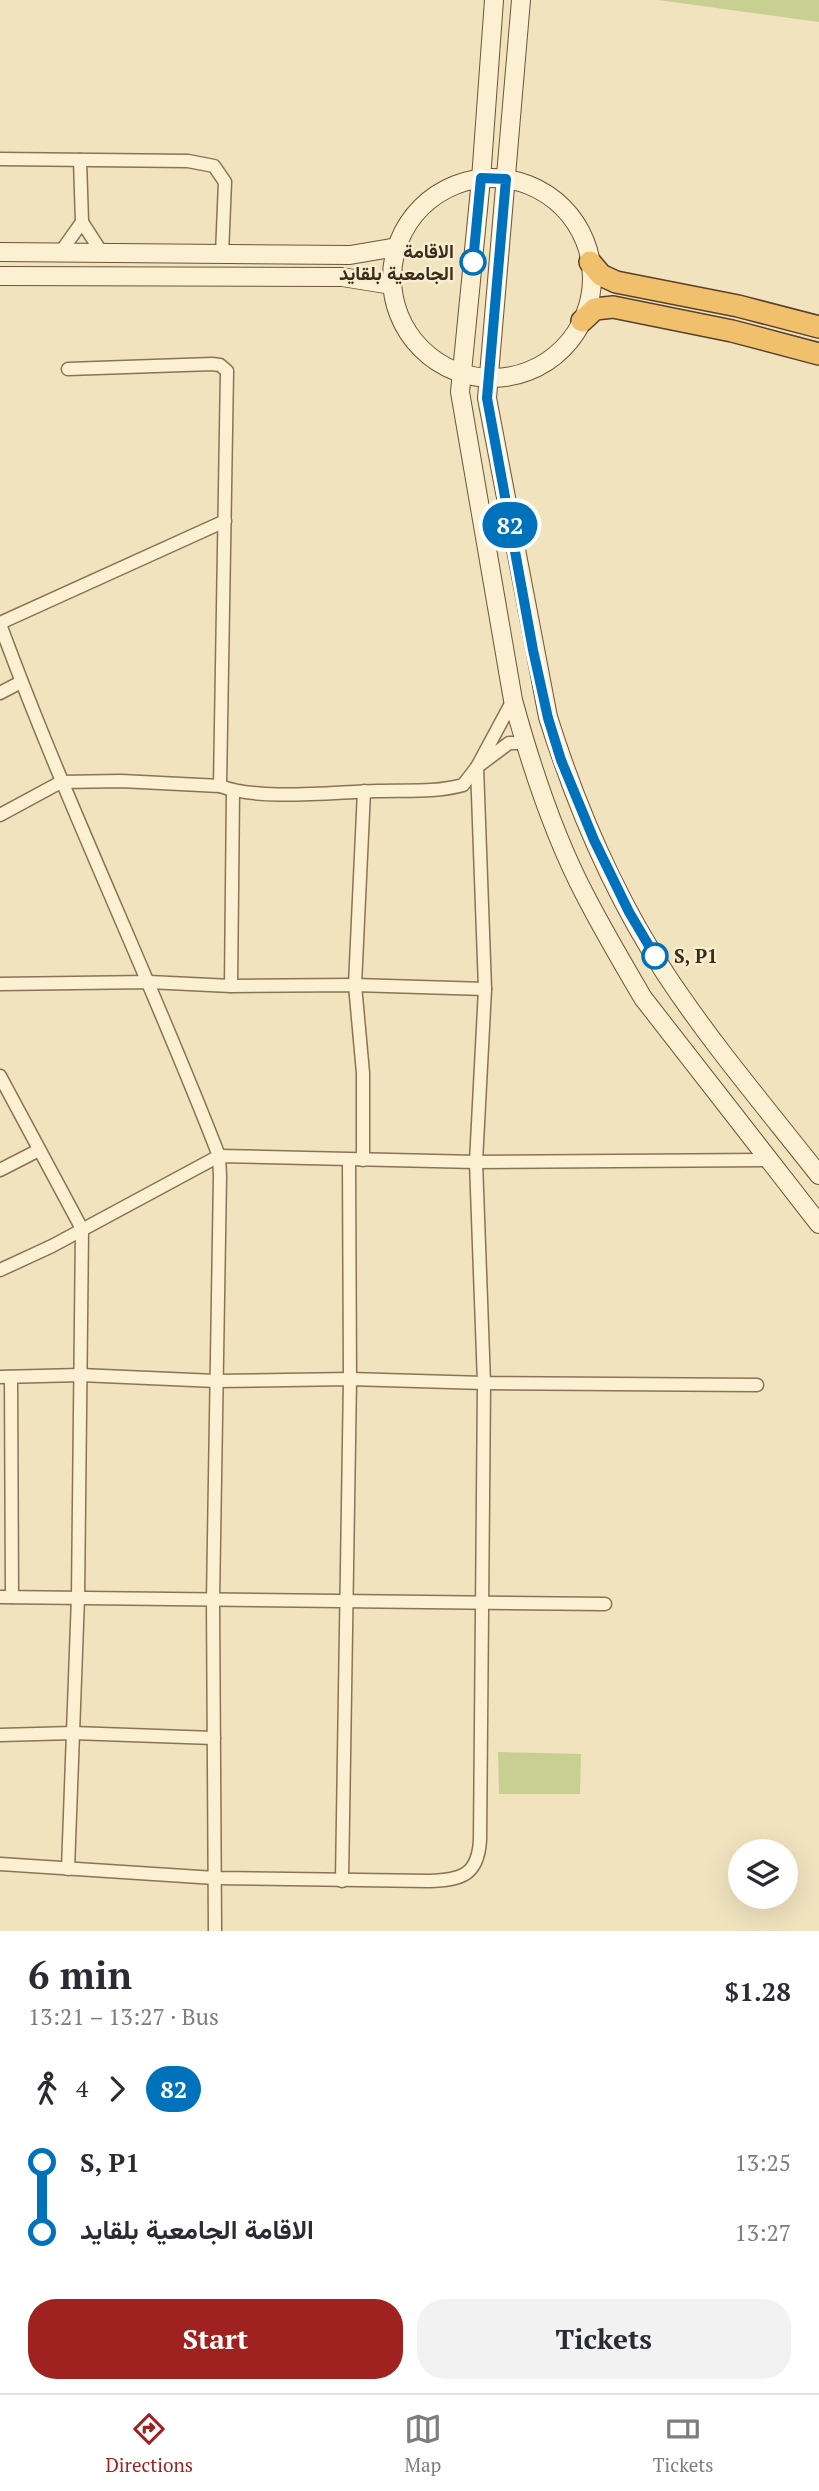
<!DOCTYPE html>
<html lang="en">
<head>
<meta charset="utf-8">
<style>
  :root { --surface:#fff; --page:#f2f2f3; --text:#2b2b33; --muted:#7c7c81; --line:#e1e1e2; --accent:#9f2220 }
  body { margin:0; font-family:"PT Serif",Vazirmatn,serif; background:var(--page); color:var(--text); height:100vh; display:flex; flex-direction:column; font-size:26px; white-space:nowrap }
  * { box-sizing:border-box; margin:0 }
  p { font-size:23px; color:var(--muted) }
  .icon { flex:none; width:38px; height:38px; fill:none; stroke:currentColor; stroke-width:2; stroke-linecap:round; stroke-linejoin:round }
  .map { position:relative; height:1931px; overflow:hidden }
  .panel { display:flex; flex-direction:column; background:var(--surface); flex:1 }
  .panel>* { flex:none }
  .badge { padding:0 14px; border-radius:23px; font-size:24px; line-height:46px }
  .controls { position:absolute; left:728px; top:1839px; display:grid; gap:14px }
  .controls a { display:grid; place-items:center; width:70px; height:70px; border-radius:50%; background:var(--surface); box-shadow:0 7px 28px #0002; font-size:35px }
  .map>.badge { position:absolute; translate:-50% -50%; box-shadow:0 0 0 4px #fff }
  .legs { display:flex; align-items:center; gap:10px; height:77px; padding:0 28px; font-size:23px }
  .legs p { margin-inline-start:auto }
  .overview { display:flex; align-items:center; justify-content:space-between; height:119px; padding:0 28px }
  h1 { font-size:38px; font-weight:700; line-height:52px }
  .action { display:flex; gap:14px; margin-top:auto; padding:14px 28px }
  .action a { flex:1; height:80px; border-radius:28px; background:var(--accent); color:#fff; font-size:28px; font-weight:700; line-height:80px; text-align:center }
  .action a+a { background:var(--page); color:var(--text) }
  ul { padding:0 28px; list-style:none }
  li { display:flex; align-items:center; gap:24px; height:70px; font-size:26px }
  li i { display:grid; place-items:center; width:10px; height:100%; margin:0 9px; background:currentColor }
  li i::after { content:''; width:18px; height:18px; margin:-9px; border:5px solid; border-radius:50%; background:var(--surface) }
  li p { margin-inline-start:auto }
  li:first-child i { background:linear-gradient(#0000 50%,currentColor 0) }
  li:last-child i { background:linear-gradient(currentColor 50%,#0000 0) }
  .tab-bar { display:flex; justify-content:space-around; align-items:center; height:98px; border-top:2px solid var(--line); background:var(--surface); font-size:19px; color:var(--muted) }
  .tab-bar a { display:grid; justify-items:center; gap:4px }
  .tab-bar .active { color:var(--accent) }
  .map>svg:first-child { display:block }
  .green { fill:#c7d091 }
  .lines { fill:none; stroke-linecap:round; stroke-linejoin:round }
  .minor-casing { stroke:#8b7355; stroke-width:15 }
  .secondary-casing { stroke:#6c5438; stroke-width:20 }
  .trunk-casing { stroke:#58402a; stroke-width:24 }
  .minor { stroke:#fbf0d1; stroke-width:12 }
  .secondary { stroke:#fbf0d1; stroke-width:18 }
  .trunk { stroke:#f0c06c; stroke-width:21 }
  .line-1-casing { stroke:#fff; stroke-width:16 }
  .line-1 { stroke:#0072bc; stroke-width:10 }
  .stop-1-dot { fill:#fff; stroke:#0072bc; stroke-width:3.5 }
  .labels { text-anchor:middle; stroke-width:5; stroke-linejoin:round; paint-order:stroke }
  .stop-label { font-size:19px; font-weight:bold; fill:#392a1b; stroke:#f8edce; text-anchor:end }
</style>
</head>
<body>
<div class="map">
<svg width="819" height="1931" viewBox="0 0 819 1931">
  <rect width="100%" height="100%" fill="#f1e3be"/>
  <!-- green -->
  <g class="green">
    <polygon points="658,0 819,0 819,22"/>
    <polygon points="498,1752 581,1754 580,1794 499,1794"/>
  </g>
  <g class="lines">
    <defs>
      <g id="minor">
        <polyline points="0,159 188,161 214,166 225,182 222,254"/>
        <polyline points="80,160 82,222"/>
        <polyline points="60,253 82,222 102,253"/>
        <polyline points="68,369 212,364 220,365 227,371 220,786"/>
        <polyline points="0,623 225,521"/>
        <path d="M 0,624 C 66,804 150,977 219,1156 L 220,1176 L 213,1600 L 215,1931"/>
        <polyline points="0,693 21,682"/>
        <polyline points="513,700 477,767 509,743 525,743"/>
        <path d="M 0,815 L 61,782 L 121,781 L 220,786 C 260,801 333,792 377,791 C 406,790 434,793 463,785 L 477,767"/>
        <polyline points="0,984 149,982 231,986 355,985 485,989"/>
        <polyline points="231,986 233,791"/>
        <polyline points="0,1076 82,1229 78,1597 68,1869"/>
        <polyline points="363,1160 363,1073 355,985 364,791"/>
        <polyline points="0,1170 39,1150"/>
        <polyline points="0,1270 52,1246 219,1156 476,1162 769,1160"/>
        <polyline points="0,1377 80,1375 216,1381 350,1379 484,1383 757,1385"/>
        <polyline points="11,1377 12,1597"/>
        <polyline points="0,1597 605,1604"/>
        <polyline points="0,1735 73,1733 214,1738"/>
        <path d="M 0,1864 L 215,1878 L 429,1881 C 462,1880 478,1875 480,1840 L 484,1383 L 476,1162 L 485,989 L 477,767"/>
        <polyline points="342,1881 350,1379 349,1160"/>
      </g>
      <g id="secondary">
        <path d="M 494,0 L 481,179 L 460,392 L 513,700 C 531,766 553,834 585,895 C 603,930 623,964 643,998 L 819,1224"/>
        <path d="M 521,0 L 487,398 L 548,717 C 576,806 614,895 665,973 C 711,1043 767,1109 819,1175"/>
        <circle cx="492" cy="278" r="100"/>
        <polyline points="0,252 350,255 397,247"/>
        <polyline points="0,276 342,277 392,285"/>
      </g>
      <g id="trunk">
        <polyline points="590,262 601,275 616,282 738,306 819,327"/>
        <polyline points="582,321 595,309 613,307 732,331 819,354"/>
      </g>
    </defs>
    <!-- minor casing -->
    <use href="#minor" class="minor-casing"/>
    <!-- secondary casing -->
    <use href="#secondary" class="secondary-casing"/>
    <!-- trunk casing -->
    <use href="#trunk" class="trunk-casing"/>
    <!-- minor -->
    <use href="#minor" class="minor"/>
    <!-- secondary -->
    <use href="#secondary" class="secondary"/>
    <!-- trunk -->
    <use href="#trunk" class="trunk"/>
  </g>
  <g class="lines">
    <defs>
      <polyline id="line-1" points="473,262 481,178 506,179 487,398 533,650 548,718 561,760 594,840 629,912 655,956"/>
    </defs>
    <!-- line-1 casing -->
    <use href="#line-1" class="line-1-casing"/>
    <!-- line-1 -->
    <use href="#line-1" class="line-1"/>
  </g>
  <!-- markers -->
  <g class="stop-1-dot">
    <circle cx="473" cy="262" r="12"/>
    <circle cx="655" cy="956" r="12"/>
  </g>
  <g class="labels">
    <!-- stop labels -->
    <g class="stop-label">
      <text x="454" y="258">الاقامة<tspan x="454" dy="22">الجامعية بلقايد</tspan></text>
      <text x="674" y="963" text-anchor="start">S, P1</text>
    </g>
  </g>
</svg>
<div class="controls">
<a><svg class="icon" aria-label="layers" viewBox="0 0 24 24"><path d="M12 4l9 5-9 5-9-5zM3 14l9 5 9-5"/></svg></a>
</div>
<b class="badge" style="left:510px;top:525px;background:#0072bc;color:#fff">82</b>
</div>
<section class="panel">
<div class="overview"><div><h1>6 min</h1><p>13:21 – 13:27 · Bus</p></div><b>$1.28</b></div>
<div class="legs"><svg class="icon" aria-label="walk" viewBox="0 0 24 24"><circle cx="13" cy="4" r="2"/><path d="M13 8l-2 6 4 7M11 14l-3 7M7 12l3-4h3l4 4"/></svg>4<svg class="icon" aria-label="forward" viewBox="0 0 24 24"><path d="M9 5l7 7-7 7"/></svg><b class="badge" style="background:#0072bc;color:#fff">82</b></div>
<ul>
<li><i style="color:#0072bc"></i><b>S, P1</b><p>13:25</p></li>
<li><i style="color:#0072bc"></i><b>الاقامة الجامعية بلقايد</b><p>13:27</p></li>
</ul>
<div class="action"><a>Start</a><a>Tickets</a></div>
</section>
<nav class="tab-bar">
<a class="active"><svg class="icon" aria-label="directions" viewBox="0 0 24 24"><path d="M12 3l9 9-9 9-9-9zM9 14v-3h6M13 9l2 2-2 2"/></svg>Directions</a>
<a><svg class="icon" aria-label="map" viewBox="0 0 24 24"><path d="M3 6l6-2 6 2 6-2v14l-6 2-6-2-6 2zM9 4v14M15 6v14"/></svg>Map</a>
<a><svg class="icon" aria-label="tickets" viewBox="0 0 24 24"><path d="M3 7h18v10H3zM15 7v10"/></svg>Tickets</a>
</nav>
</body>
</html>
